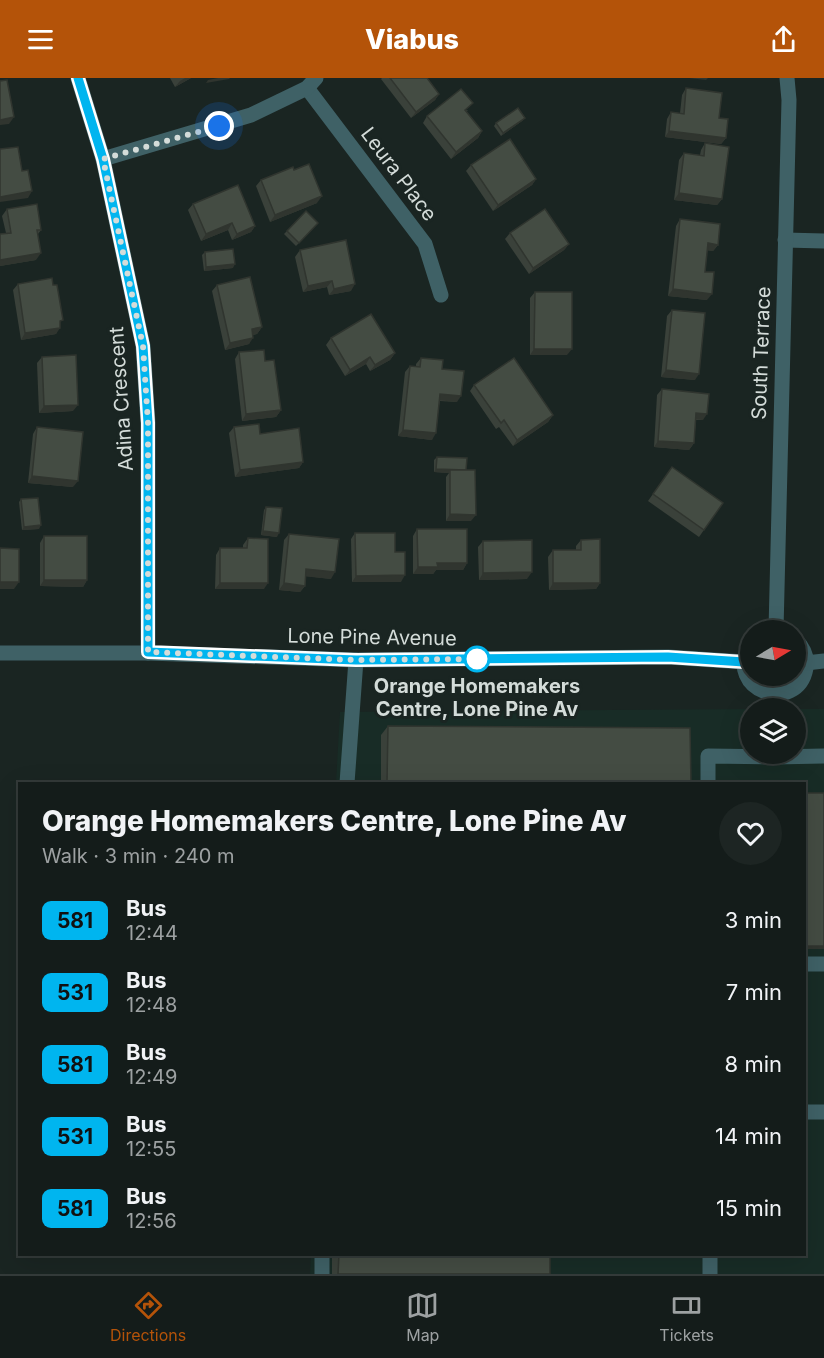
<!DOCTYPE html>
<html lang="en">
<head>
<meta charset="utf-8">
<style>
  :root { --surface:#141c1a; --page:#1d2523; --text:#f1f3f6; --muted:#9da1a2; --line:#333a39; --accent:#b45309 }
  body { margin:0; font-family:Inter,sans-serif; background:var(--page); color:var(--text); height:100vh; display:flex; flex-direction:column; font-size:22px; white-space:nowrap }
  * { box-sizing:border-box; margin:0 }
  p { font-size:20px; color:var(--muted) }
  .icon { flex:none; width:33px; height:33px; fill:none; stroke:currentColor; stroke-width:2; stroke-linecap:round; stroke-linejoin:round }
  .map { position:relative; flex:1; overflow:hidden }
  .drawer { position:absolute; left:18px; top:704px; width:788px; height:474px; display:flex; flex-direction:column; background:var(--surface); border-radius:0px; box-shadow:0 6px 24px #0002,0 0 0 2px var(--line) }
  .drawer>* { flex:none }
  .badge { padding:0 12px; border-radius:9px; font-size:21px; line-height:39px }
  .needle { width:39px; rotate:80deg }
  .buttons { position:absolute; left:740px; top:542px; display:grid; gap:12px }
  .buttons a { display:grid; place-items:center; width:66px; height:66px; border-radius:50%; background:var(--surface); box-shadow:0 6px 24px #0002,0 0 0 2px var(--line); font-size:30px }
  .you { position:absolute; width:30px; height:30px; margin:-15px; border:4px solid #fff; border-radius:50%; background:#1a73e8; box-shadow:0 0 0 9px #1a73e833 }
  .map>.badge { position:absolute; translate:-50% -50%; box-shadow:0 0 0 3px #fff }
  .round { display:grid; place-items:center; flex:none; width:63px; height:63px; border-radius:32px; background:var(--page) }
  .summary { display:flex; align-items:center; justify-content:space-between; height:102px; padding:0 24px }
  h1 { font-size:28px; font-weight:800; line-height:45px }
  ul { padding:0; list-style:none }
  li { display:flex; align-items:center; gap:18px; height:72px; padding:0 24px }
  li div { flex:1 }
  li b { display:block; font-size:22px }
  li em { font-style:normal }
  li .badge { min-width:66px; font-weight:700; text-align:center }
  header { display:flex; justify-content:space-between; align-items:center; height:78px; padding:0 24px; background:var(--accent); color:#fff; font-size:27px; font-weight:800 }
  .menu { display:flex; justify-content:space-around; align-items:center; height:84px; border-top:2px solid var(--line); background:var(--surface); font-size:16px; color:var(--muted) }
  .menu a { display:grid; justify-items:center; gap:3px }
  .menu .current { color:var(--accent) }
  .map>svg:first-child { display:block }
  .built { fill:#182c26 }
  .lines { fill:none; stroke-linecap:round; stroke-linejoin:round }
  .minor { stroke:#3f6166; stroke-width:15 }
  .wall { fill:#3a413a }
  .shaded-wall { fill:#30352f }
  .building { fill:#444c43; stroke:#30352f; stroke-width:1.5 }
  .line-casing { stroke:#fff; stroke-width:14 }
  .line { stroke:#00b5ef; stroke-width:9 }
  .walk { stroke:#d4dcd9; stroke-width:6; stroke-dasharray:0 10.8 }
  .stop-dot { fill:#fff; stroke:#00b5ef; stroke-width:3 }
  .labels { text-anchor:middle; stroke-width:6; stroke-linejoin:round; paint-order:stroke }
  .street-label { font-size:20px; fill:#d4dcd9; stroke:#1a2522 }
  .stop-label { font-size:20px; font-weight:bold; fill:#d4dcd9; stroke:#1a2522 }
</style>
</head>
<body>
<header><svg class="icon" aria-label="menu" viewBox="0 0 24 24"><path d="M4 6h16M4 12h16M4 18h16"/></svg>Viabus<svg class="icon" aria-label="share" viewBox="0 0 24 24"><path d="M12 15V3M7 8l5-5 5 5M5 13v7h14v-7"/></svg></header>
<div class="map">
<svg width="824" height="1196" viewBox="0 0 824 1196">
  <rect width="100%" height="100%" fill="#1a2522"/>
  <!-- built -->
  <polygon class="built" points="750,631 750,675 795,675 795,631 824,631 824,1196 310,1196 311,1176 804,1176 804,705 336,705 340,634"/>
  <g class="lines">
    <!-- minor -->
    <g class="minor">
      <polyline points="78,0 103,81 143,268 148,345 148,575"/>
      <polyline points="307,10 425,166 441,217"/>
      <polyline points="103,81 251,37 307,10 316,0"/>
      <polyline points="785,162 824,163"/>
      <polyline points="776,552 789,22 787,0"/>
      <path d="M 750,566 C 723,614 798,637 806,590 C 808,579 803,569 795,561"/>
      <polyline points="0,575 148,575 356,582 668,579 744,584"/>
      <polyline points="806,585 824,583"/>
      <polyline points="773,679 824,678"/>
      <polyline points="347,705 356,582"/>
      <polyline points="708,705 708,678 773,679 773,675"/>
      <polyline points="804,886 824,886"/>
      <polyline points="804,1034 824,1034"/>
      <polyline points="710,1176 710,1196"/>
      <polyline points="322,1196 322,1176"/>
    </g>
  </g>
  <!-- wall -->
  <g class="wall">
    <polygon points="170,0 191,0 175,9"/>
    <polygon points="382,0 427,0 439,16 435,22 411,40 381,1"/>
    <polygon points="686,10 719,40 726,60 721,66 665,59 667,41 671,34 680,35 682,17"/>
    <polygon points="468,32 466,34 482,53 478,60 451,81 423,45 427,38"/>
    <polygon points="525,40 522,43 501,58 494,48 496,45"/>
    <polygon points="705,65 722,121 717,127 674,122 679,82 684,75 700,77 701,72"/>
    <polygon points="471,87 536,101 532,107 493,133 466,93"/>
    <polygon points="294,92 317,125 270,144 256,108 261,102"/>
    <polygon points="193,126 255,148 251,154 232,162 228,152 201,163 188,132"/>
    <polygon points="7,131 41,152 38,156 36,182 0,188 0,156 6,155 2,138"/>
    <polygon points="680,141 718,167 713,173 707,172 705,194 707,222 668,218 676,148"/>
    <polygon points="318,145 296,168 284,156 287,153"/>
    <polygon points="510,155 569,166 564,172 529,196 505,161"/>
    <polygon points="300,172 351,213 329,217 327,209 303,214 295,179"/>
    <polygon points="205,174 233,190 204,193 202,177"/>
    <polygon points="18,206 53,207 60,246 56,256 21,262 13,212"/>
    <polygon points="217,207 262,249 257,256 253,257 249,266 225,272 212,213"/>
    <polygon points="535,214 567,277 530,277 530,220"/>
    <polygon points="672,232 695,302 661,299 667,238"/>
    <polygon points="331,260 395,275 390,282 370,293 366,286 345,298 326,267"/>
    <polygon points="239,274 265,283 281,332 276,339 242,343 235,281"/>
    <polygon points="42,279 73,333 39,335 37,285"/>
    <polygon points="421,280 442,291 457,324 440,323 432,362 398,358 405,294 410,288 416,288 416,286"/>
    <polygon points="474,307 553,337 548,344 513,368 499,349 496,351 470,313"/>
    <polygon points="662,311 703,342 696,342 694,365 689,372 654,369 657,317"/>
    <polygon points="37,349 73,409 28,405 33,356"/>
    <polygon points="234,349 260,356 303,384 299,390 235,399 229,355"/>
    <polygon points="437,379 466,392 471,443 446,443 446,399 449,395 434,394 434,382"/>
    <polygon points="672,389 723,425 699,459 648,423"/>
    <polygon points="21,421 39,451 22,452 19,424"/>
    <polygon points="266,429 277,459 261,457 264,432"/>
    <polygon points="417,451 467,485 463,492 436,492 433,496 413,496 413,458"/>
    <polygon points="355,455 401,504 352,504 351,461"/>
    <polygon points="289,456 331,501 306,498 305,508 300,514 279,512 284,462"/>
    <polygon points="44,458 87,502 83,509 40,508 40,465"/>
    <polygon points="248,460 264,511 215,511 216,477 220,470 243,470 243,467"/>
    <polygon points="581,462 600,505 596,511 549,512 548,479 553,472 576,472 576,468"/>
    <polygon points="483,463 527,501 479,502 478,469"/>
    <polygon points="388,648 691,705 381,705 381,657"/>
    <rect x="332" y="1176" width="218" height="20"/>
  </g>
  <!-- shaded-wall -->
  <g class="shaded-wall">
    <polygon points="185,0 191,0 175,9 180,3"/>
    <polygon points="218,0 230,0 229,1 206,5 208,2"/>
    <polygon points="689,0 708,0 706,2"/>
    <polygon points="439,16 435,22 411,40 416,34"/>
    <polygon points="14,39 9,46 0,47 0,42"/>
    <polygon points="525,40 522,43 501,58 503,55"/>
    <polygon points="482,53 478,60 451,81 456,74"/>
    <polygon points="669,53 726,60 721,66 665,59"/>
    <polygon points="536,101 532,107 493,133 498,127"/>
    <polygon points="32,113 28,120 0,124 0,119"/>
    <polygon points="679,115 722,121 717,127 674,122"/>
    <polygon points="322,118 317,125 270,144 275,137"/>
    <polygon points="232,145 228,152 201,163 206,156"/>
    <polygon points="255,148 251,154 232,162 237,156"/>
    <polygon points="708,165 718,167 713,173 703,172"/>
    <polygon points="569,166 564,172 529,196 533,190"/>
    <polygon points="41,175 36,182 0,188 0,182"/>
    <polygon points="235,186 233,190 204,193 206,189"/>
    <polygon points="332,203 327,209 303,214 308,208"/>
    <polygon points="355,206 351,213 329,217 334,211"/>
    <polygon points="673,211 712,216 707,222 668,218"/>
    <polygon points="262,249 257,256 247,258 252,251"/>
    <polygon points="60,250 56,256 21,262 25,255"/>
    <polygon points="253,260 249,266 225,272 230,265"/>
    <polygon points="534,271 572,271 567,277 530,277"/>
    <polygon points="395,275 390,282 370,293 375,287"/>
    <polygon points="370,279 366,286 345,298 350,292"/>
    <polygon points="666,292 699,296 695,302 661,299"/>
    <polygon points="440,316 461,318 457,324 436,322"/>
    <polygon points="78,327 73,333 39,335 44,328"/>
    <polygon points="281,332 276,339 242,343 246,336"/>
    <polygon points="696,335 707,336 703,342 692,341"/>
    <polygon points="553,337 548,344 513,368 517,362"/>
    <polygon points="403,352 436,355 432,362 398,358"/>
    <polygon points="658,363 694,365 689,372 654,369"/>
    <polygon points="303,384 299,390 235,399 240,392"/>
    <polygon points="436,391 466,392 450,392 449,395 434,394"/>
    <polygon points="32,398 78,403 73,409 28,405"/>
    <polygon points="450,436 476,437 471,443 446,443"/>
    <polygon points="41,447 39,451 22,452 24,449"/>
    <polygon points="263,453 279,455 277,459 261,457"/>
    <polygon points="437,485 467,485 463,492 436,492 433,496 413,496 418,489"/>
    <polygon points="306,491 335,494 331,501 302,498"/>
    <polygon points="532,494 527,501 479,502 483,495"/>
    <polygon points="405,497 401,504 352,504 356,498"/>
    <polygon points="44,502 87,502 83,509 40,508"/>
    <polygon points="0,504 19,504 14,511 0,511"/>
    <polygon points="220,505 268,505 264,511 215,511"/>
    <polygon points="284,505 305,508 300,514 279,512"/>
    <polygon points="553,505 600,505 596,511 549,512"/>
    <rect x="804" y="868" width="20" height="3"/>
  </g>
  <!-- building -->
  <g class="building">
    <polygon points="390,0 427,0 439,16 416,34"/>
    <polygon points="7,2 14,39 0,42 0,3"/>
    <polygon points="686,10 722,15 719,40 728,41 726,60 669,53 671,34 684,36"/>
    <polygon points="461,11 473,25 465,32 482,53 456,74 427,38"/>
    <polygon points="518,30 525,40 503,55 496,45"/>
    <polygon points="510,61 536,101 498,127 471,87"/>
    <polygon points="705,65 729,69 722,121 679,115 684,75 704,78"/>
    <polygon points="18,69 22,93 28,92 32,113 0,119 0,71"/>
    <polygon points="309,86 322,118 275,137 261,102 293,89 294,92"/>
    <polygon points="238,107 255,148 237,156 232,145 206,156 193,126"/>
    <polygon points="37,126 41,152 37,152 41,175 0,182 0,156 11,155 7,131"/>
    <polygon points="545,131 569,166 533,190 510,155"/>
    <polygon points="306,133 318,145 299,165 287,153"/>
    <polygon points="680,141 720,146 718,167 708,165 705,194 714,194 712,216 673,211"/>
    <polygon points="346,162 355,206 334,211 332,203 308,208 300,172"/>
    <polygon points="233,171 235,186 206,189 205,174"/>
    <polygon points="250,199 262,249 252,251 253,260 230,265 217,207"/>
    <polygon points="52,200 53,207 57,207 63,242 60,243 60,250 25,255 18,206"/>
    <polygon points="535,214 572,214 572,271 534,271"/>
    <polygon points="672,232 705,235 699,296 666,292"/>
    <polygon points="371,236 395,275 375,287 370,279 350,292 331,260"/>
    <polygon points="264,272 265,283 274,282 281,332 246,336 239,274"/>
    <polygon points="76,277 78,327 44,328 42,279"/>
    <polygon points="421,280 443,282 442,291 464,293 461,318 440,316 436,355 403,352 410,288 420,289"/>
    <polygon points="514,280 553,337 517,362 504,342 501,345 474,307"/>
    <polygon points="662,311 709,316 707,336 696,335 694,365 658,363"/>
    <polygon points="259,346 260,356 299,350 303,384 240,392 234,349"/>
    <polygon points="37,349 83,354 78,403 32,398"/>
    <polygon points="437,379 467,380 466,392 436,391"/>
    <polygon points="672,389 723,425 704,452 653,416"/>
    <polygon points="450,392 475,392 476,437 450,436"/>
    <polygon points="38,420 41,447 24,449 21,421"/>
    <polygon points="266,429 282,430 279,455 263,453"/>
    <polygon points="417,451 467,451 467,485 437,485 438,489 418,489"/>
    <polygon points="355,455 395,455 395,474 405,474 405,497 356,498"/>
    <polygon points="289,456 339,461 335,494 306,491 305,508 284,505"/>
    <rect x="44" y="458" width="43" height="44"/>
    <polygon points="248,460 268,461 268,505 220,505 220,470 247,470"/>
    <polygon points="600,461 600,505 553,505 553,472 581,472 581,462"/>
    <polygon points="532,462 532,494 483,495 483,463"/>
    <polygon points="0,470 19,471 19,504 0,504"/>
    <polygon points="388,648 690,650 691,705 419,705 387,704"/>
    <rect x="804" y="715" width="20" height="153"/>
    <polygon points="339,1176 550,1176 550,1196 338,1196"/>
  </g>
  <g class="lines">
    <defs>
      <polyline id="line" points="78,0 103,81 143,268 148,345 148,574 356,582 668,579 744,584 746,574 750,566"/>
    </defs>
    <!-- line casing -->
    <use href="#line" class="line-casing"/>
    <!-- line -->
    <use href="#line" class="line"/>
    <!-- walk -->
    <polyline class="walk" points="219,48 103,81 143,268 148,345 148,574 356,582 477,581"/>
  </g>
  <!-- markers -->
  <circle class="stop-dot" cx="477" cy="581" r="12"/>
  <g class="labels">
    <!-- street labels -->
    <g class="street-label">
      <text transform="translate(399 96) rotate(53)" y="7">Leura Place</text>
      <text transform="translate(761 275) rotate(-88)" y="7">South Terrace</text>
      <text transform="translate(121 321) rotate(-94)" y="7">Adina Crescent</text>
      <text transform="translate(372 559) rotate(1)" y="7">Lone Pine Avenue</text>
    </g>
    <!-- stop labels -->
    <g class="stop-label">
      <text x="477" y="615">Orange Homemakers<tspan x="477" dy="23">Centre, Lone Pine Av</tspan></text>
    </g>
  </g>
</svg>
<div class="buttons">
<a><svg class="needle" viewBox="-14 -14 28 28"><path d="M0-13l5 13h-10z" fill="#e53935"/><path d="M0 13l5-13h-10z" fill="#9da1a2"/></svg></a>
<a><svg class="icon" aria-label="layers" viewBox="0 0 24 24"><path d="M12 4l9 5-9 5-9-5zM3 14l9 5 9-5"/></svg></a>
</div>
<div class="you" style="left:219px;top:48px"></div>
<section class="drawer">
<div class="summary"><div><h1>Orange Homemakers Centre, Lone Pine Av</h1><p>Walk · 3 min · 240 m</p></div><a class="round"><svg class="icon" aria-label="heart" viewBox="0 0 24 24"><path d="M12 20l-8-8c-3-5 5-10 8-4 3-6 11-1 8 4z"/></svg></a></div>
<ul>
<li><span class="badge" style="background:#00b5ef;color:#111">581</span><div><b>Bus</b><p>12:44</p></div><em>3 min</em></li>
<li><span class="badge" style="background:#00b5ef;color:#111">531</span><div><b>Bus</b><p>12:48</p></div><em>7 min</em></li>
<li><span class="badge" style="background:#00b5ef;color:#111">581</span><div><b>Bus</b><p>12:49</p></div><em>8 min</em></li>
<li><span class="badge" style="background:#00b5ef;color:#111">531</span><div><b>Bus</b><p>12:55</p></div><em>14 min</em></li>
<li><span class="badge" style="background:#00b5ef;color:#111">581</span><div><b>Bus</b><p>12:56</p></div><em>15 min</em></li>
</ul>
</section>
</div>
<nav class="menu">
<a class="current"><svg class="icon" aria-label="directions" viewBox="0 0 24 24"><path d="M12 3l9 9-9 9-9-9zM9 14v-3h6M13 9l2 2-2 2"/></svg>Directions</a>
<a><svg class="icon" aria-label="map" viewBox="0 0 24 24"><path d="M3 6l6-2 6 2 6-2v14l-6 2-6-2-6 2zM9 4v14M15 6v14"/></svg>Map</a>
<a><svg class="icon" aria-label="tickets" viewBox="0 0 24 24"><path d="M3 7h18v10H3zM15 7v10"/></svg>Tickets</a>
</nav>
</body>
</html>
